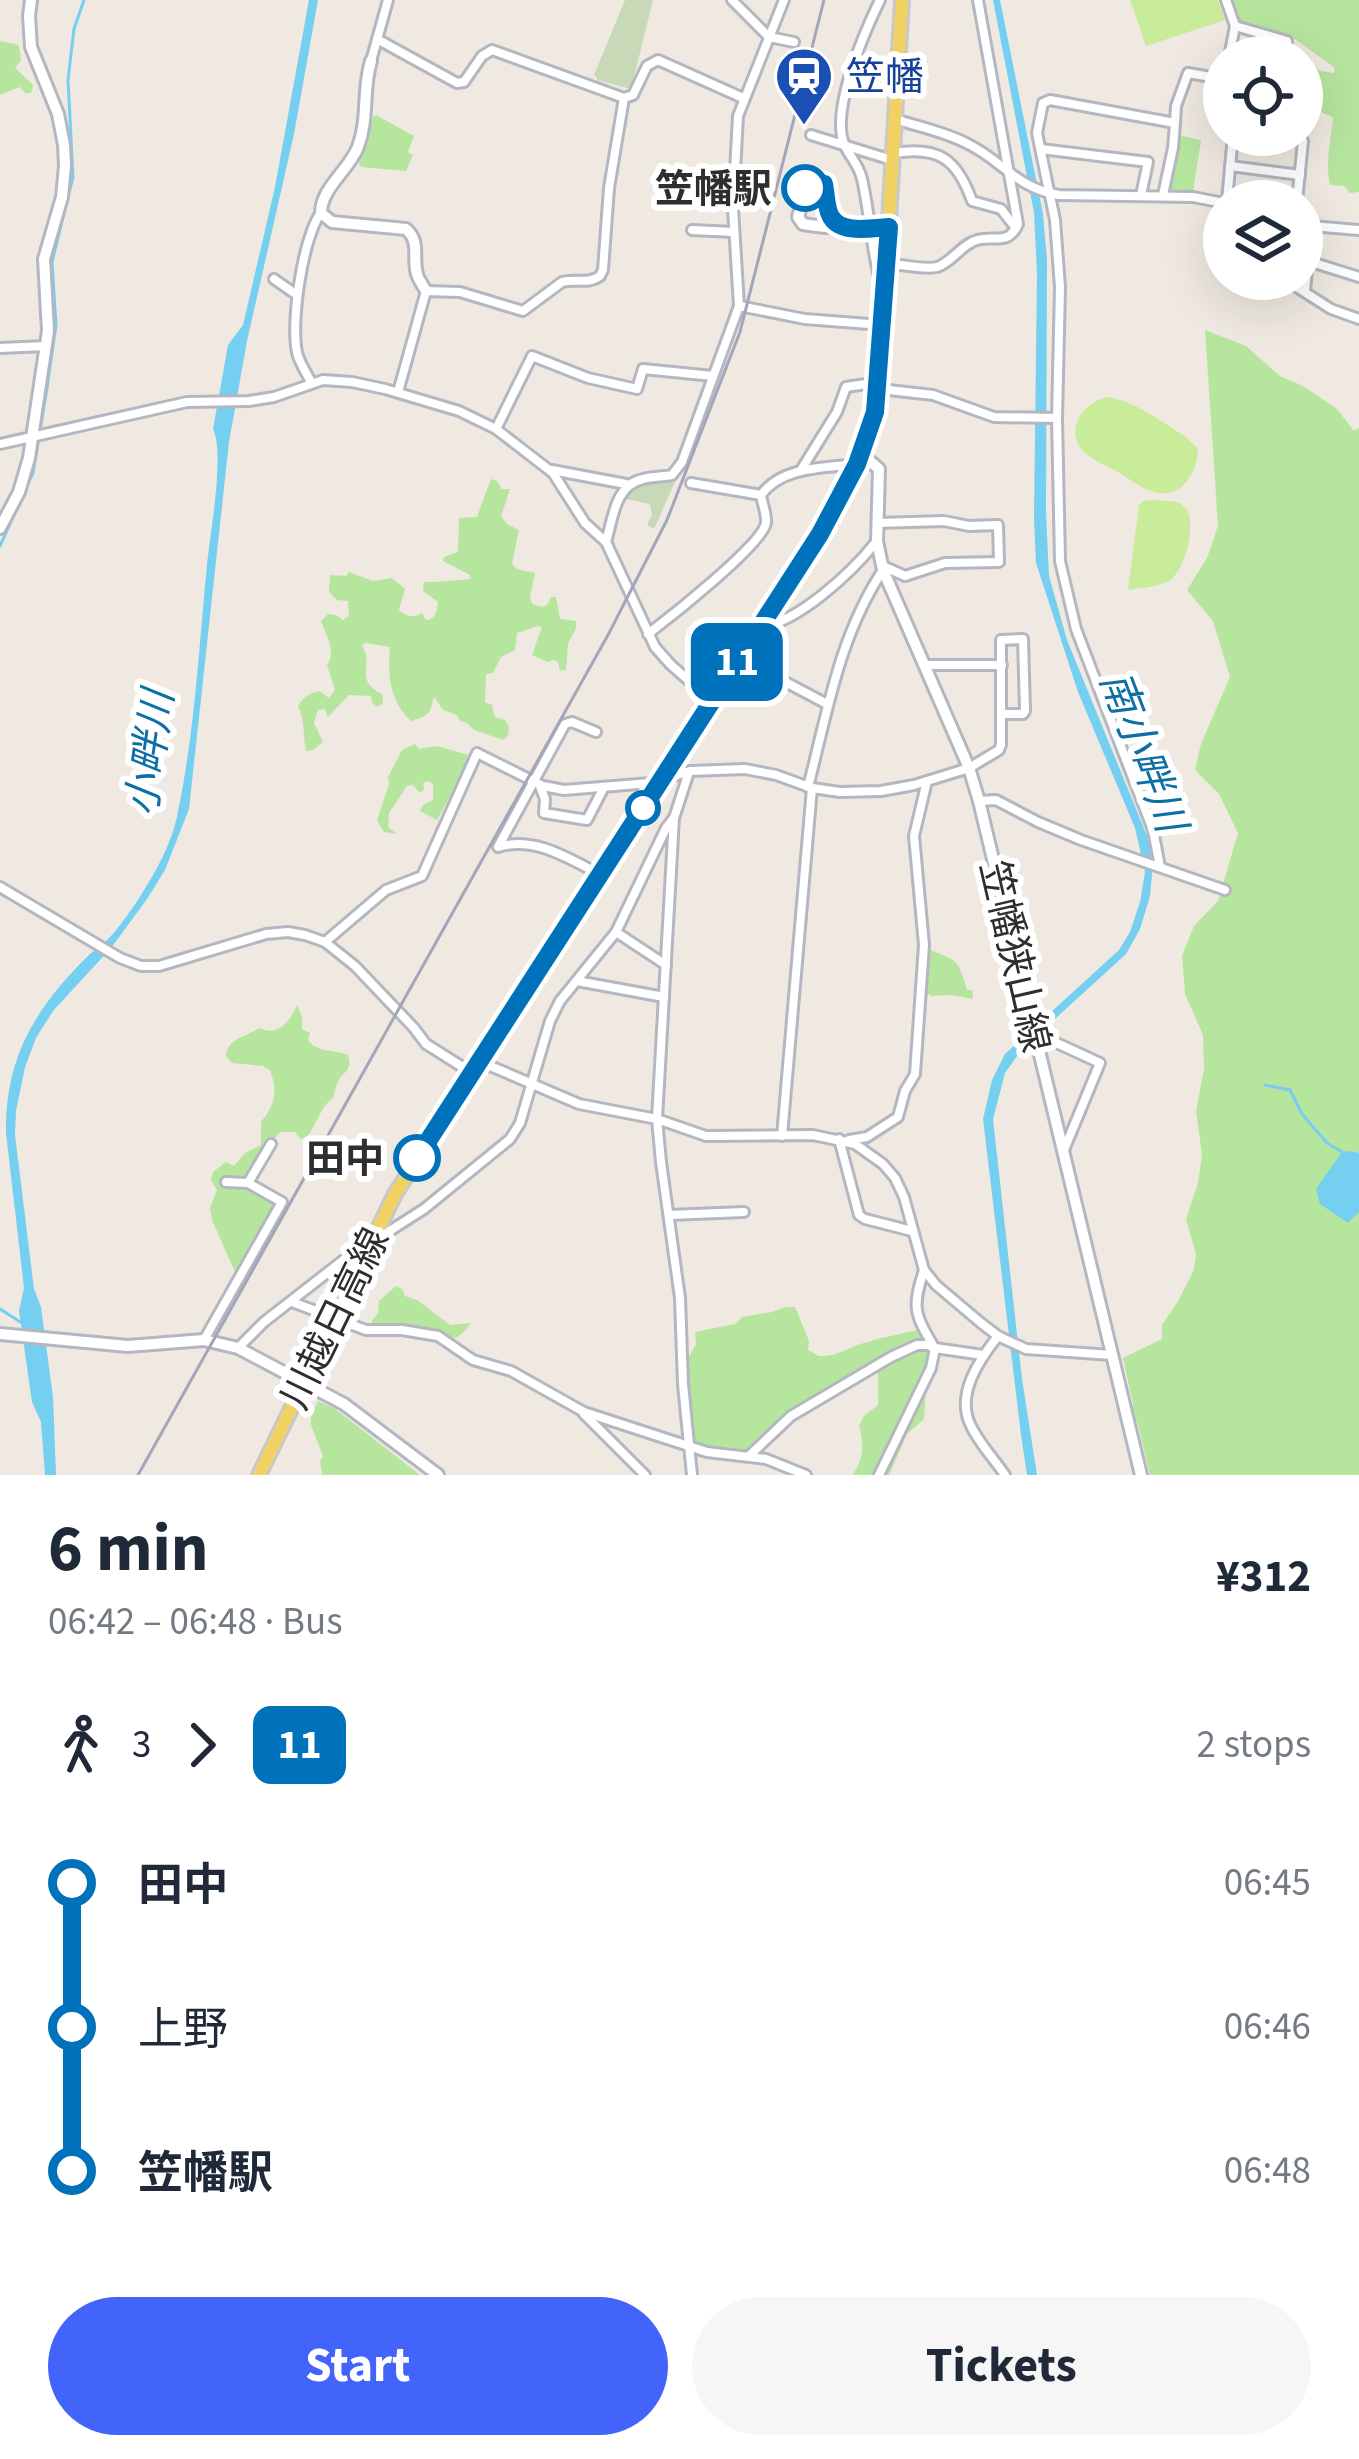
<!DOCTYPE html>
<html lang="en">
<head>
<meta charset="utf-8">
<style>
  :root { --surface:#fff; --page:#f6f6f7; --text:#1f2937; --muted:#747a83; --accent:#4264fb }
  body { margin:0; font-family:"Source Sans 3","Noto Sans JP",sans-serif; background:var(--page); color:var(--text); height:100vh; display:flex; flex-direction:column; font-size:45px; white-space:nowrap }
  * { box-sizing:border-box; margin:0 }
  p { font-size:39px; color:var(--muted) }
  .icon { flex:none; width:66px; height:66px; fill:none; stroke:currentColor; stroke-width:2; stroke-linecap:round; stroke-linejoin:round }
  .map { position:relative; height:1475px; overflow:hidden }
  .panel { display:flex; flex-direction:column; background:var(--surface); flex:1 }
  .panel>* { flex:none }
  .badge { padding:0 24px; border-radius:18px; font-size:42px; line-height:78px }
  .controls { position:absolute; left:1203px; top:36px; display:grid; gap:24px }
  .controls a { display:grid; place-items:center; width:120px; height:120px; border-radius:50%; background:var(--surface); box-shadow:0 12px 48px #0002; font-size:60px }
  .map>.badge { position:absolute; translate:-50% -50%; box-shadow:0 0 0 6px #fff }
  .legs { display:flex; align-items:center; gap:18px; height:132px; padding:0 48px; font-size:39px }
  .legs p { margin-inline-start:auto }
  .summary { display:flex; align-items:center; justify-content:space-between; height:204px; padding:0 48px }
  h1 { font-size:66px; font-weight:700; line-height:90px }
  .primary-button { display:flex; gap:24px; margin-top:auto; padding:24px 48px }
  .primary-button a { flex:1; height:138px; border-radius:72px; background:var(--accent); color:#fff; font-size:48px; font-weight:700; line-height:138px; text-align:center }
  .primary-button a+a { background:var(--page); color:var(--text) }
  ul { padding:0 48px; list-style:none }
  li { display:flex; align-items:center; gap:42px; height:144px; font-size:45px }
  li i { display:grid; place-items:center; width:18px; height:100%; margin:0 15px; background:currentColor }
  li i::after { content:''; width:30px; height:30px; margin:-15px; border:9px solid; border-radius:50%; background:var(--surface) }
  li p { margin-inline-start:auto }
  li:first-child i { background:linear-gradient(#0000 50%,currentColor 0) }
  li:last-child i { background:linear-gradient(currentColor 50%,#0000 0) }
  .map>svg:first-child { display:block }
  .green { fill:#b6e59e }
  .cemetery { fill:#c8d9b8 }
  .pitch { fill:#c9ec9a }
  .water { fill:#75cff0 }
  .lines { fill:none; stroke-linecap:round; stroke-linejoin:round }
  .stream { stroke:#75cff0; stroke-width:3 }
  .street-casing { stroke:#b4b7c1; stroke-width:14 }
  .secondary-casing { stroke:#b4b7c1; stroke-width:16 }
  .primary-casing { stroke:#c9c9c9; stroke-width:18 }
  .street { stroke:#fff; stroke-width:8 }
  .secondary { stroke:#fff; stroke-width:10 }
  .primary { stroke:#f2d163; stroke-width:12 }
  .rail { stroke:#a3a6b8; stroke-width:3 }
  .line-1-casing { stroke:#fff; stroke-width:27 }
  .line-1 { stroke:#0072bc; stroke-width:18 }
  .stop-1-dot { fill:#fff; stroke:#0072bc; stroke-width:6 }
  .labels { text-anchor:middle; stroke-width:12; stroke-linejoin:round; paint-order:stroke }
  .transit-label { font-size:39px; fill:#164399; stroke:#fff; text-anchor:start }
  .stop-label { font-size:39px; font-weight:bold; fill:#2e2e2e; stroke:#fff; text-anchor:end }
  .street-label { font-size:39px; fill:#2e2e2e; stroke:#fff }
  .water-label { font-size:42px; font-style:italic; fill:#0d6fa3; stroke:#fff }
</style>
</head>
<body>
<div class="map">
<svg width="1359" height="1475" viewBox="0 0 1359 1475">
  <rect width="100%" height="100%" fill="#efe9e1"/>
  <!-- green -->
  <g class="green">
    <path d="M 1232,0 L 1359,0 L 1359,192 L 1350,193 L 1344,186 L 1330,185 C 1325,163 1331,141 1333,117 L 1314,109 L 1302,108 L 1302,57 L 1291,57 L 1296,52 L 1302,52 L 1307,63 L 1321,71 L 1334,73 L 1335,68 L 1292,37 L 1239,24 Z"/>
    <polygon points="0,41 19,45 21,60 15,68 33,85 32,92 26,94 20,87 0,95"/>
    <polygon points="376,115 414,136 408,152 413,155 406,171 361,167 359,163 373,117"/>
    <polygon points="1177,135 1201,140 1193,192 1166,190"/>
    <polygon points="1205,330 1246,346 1280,376 1303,386 1337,409 1354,431 1359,428 1359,1475 1150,1475 1137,1421 1133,1416 1133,1404 1123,1358 1162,1339 1162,1325 1177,1303 1194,1270 1196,1254 1186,1219 1198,1183 1202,1154 1196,1112 1204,1069 1203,1035 1185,994 1182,956 1194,926 1218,901 1238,833 1219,794 1195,770 1201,744 1230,677 1213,621 1187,590 1207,558 1218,526"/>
    <path d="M 491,479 L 497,481 L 502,489 L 510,489 L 501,516 L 507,524 L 519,530 L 512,564 L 517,569 L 535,573 L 530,597 L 532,604 L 542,607 L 548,604 L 551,597 L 556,597 L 560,619 L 576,621 L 576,628 L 568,644 L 566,670 L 560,671 L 558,662 L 553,660 L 548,662 L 532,655 L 542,627 L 537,626 L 517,633 L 515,650 L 501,657 L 493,673 L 486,674 L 485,702 L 492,705 L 495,717 L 505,720 L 509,726 L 508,736 L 503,740 L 474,730 L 467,723 L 460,721 L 457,715 L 443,710 L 434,697 C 429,715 430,715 411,721 C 390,702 387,674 390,647 L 365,643 L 362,646 C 375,666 353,680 382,694 L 383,703 L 378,707 L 372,703 L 371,696 L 349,695 L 328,717 L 325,709 L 318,710 L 314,723 L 323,742 L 313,750 L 306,751 C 303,735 305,721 298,706 C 304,697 308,694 319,691 L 329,698 L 335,690 L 327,665 C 337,653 326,635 321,621 L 328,614 L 336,615 L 343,620 L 349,616 L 348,601 L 337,600 L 329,592 L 330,575 L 346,576 L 349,572 L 373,581 L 392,578 L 405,589 L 399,610 C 406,617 414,618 422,613 L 426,620 C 435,620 437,611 438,602 L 423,591 L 424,582 C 440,582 455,580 470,579 L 470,575 L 443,561 L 444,557 L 458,552 L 459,518 L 477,517 Z"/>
    <polygon points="415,744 419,749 437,746 468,755 465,769 437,820 420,811 423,805 433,800 433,784 428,781 423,783 424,789 420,793 413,785 407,786 389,813 388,827 397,834 384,832 377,820 389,784 388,777 402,750"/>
    <path d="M 927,948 C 956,962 957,955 967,990 L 972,990 L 973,999 L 952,995 L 931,996 L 927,993 Z"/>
    <path d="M 297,1005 L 302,1016 L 302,1029 L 310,1033 L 308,1040 C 317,1053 334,1049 348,1055 C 352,1068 347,1070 340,1078 C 336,1084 335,1091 333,1098 C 319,1108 317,1126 306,1138 L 300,1139 L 295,1132 L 280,1132 L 246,1174 L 247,1189 L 264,1194 L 275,1202 L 275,1209 L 242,1271 L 235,1272 L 212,1220 L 210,1208 L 217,1190 L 211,1180 L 213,1172 L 226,1162 L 234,1166 L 245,1153 L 261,1145 L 261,1122 C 275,1105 278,1092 270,1070 L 263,1066 L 232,1063 L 226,1056 C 227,1038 246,1037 259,1028 C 278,1037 290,1022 297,1005 Z"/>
    <path d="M 396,1286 L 402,1289 L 405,1296 L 417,1300 L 450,1325 L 471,1323 C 453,1349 442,1337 417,1335 C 403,1333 391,1338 376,1335 L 372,1321 L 378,1313 L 379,1301 Z"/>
    <path d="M 785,1307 L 795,1307 L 809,1341 L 808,1350 L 819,1356 C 835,1357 844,1350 858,1345 C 878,1338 899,1334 919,1330 L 931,1351 C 926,1374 926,1395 924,1419 L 907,1434 L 889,1475 L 852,1475 C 864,1461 864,1444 859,1426 L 864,1416 L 878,1405 L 878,1370 L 863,1371 L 773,1430 L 748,1451 L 700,1447 L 691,1440 L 686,1362 L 696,1344 L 695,1332 L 735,1324 L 742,1317 L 772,1312 Z"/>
    <polygon points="318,1401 334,1408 420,1475 322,1475 320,1461 323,1456 311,1425 311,1417"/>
  </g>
  <!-- cemetery -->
  <g class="cemetery">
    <polygon points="625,0 653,0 631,89 597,80 597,77 594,75"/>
    <polygon points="649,481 675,482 654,529 647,525 652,515 650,504 622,498 629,487"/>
  </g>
  <!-- pitch -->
  <g class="pitch">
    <polygon points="1130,0 1218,0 1225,20 1146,46"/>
    <path d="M 1106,397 C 1134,400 1162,422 1186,437 L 1198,449 C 1197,475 1180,501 1151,491 C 1139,487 1128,478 1118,472 C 1107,466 1094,461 1085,453 C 1063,431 1082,404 1106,397 Z"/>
    <path d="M 1152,500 C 1159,501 1175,500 1181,504 C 1201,515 1185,574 1167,582 C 1156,587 1140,588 1128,590 L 1139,505 L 1143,501 Z"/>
  </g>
  <!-- water -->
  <g class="water">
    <path d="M 309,0 L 318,0 L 294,134 L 247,341 L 229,442 L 189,809 L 165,870 L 147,899 L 111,948 L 53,1011 L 36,1038 L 25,1067 L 16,1111 L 15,1135 L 34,1289 L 41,1307 L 53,1397 L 56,1475 L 45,1475 L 41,1422 L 32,1402 L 19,1311 L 24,1288 L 6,1133 C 5,1057 36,1007 88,956 C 94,950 103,945 109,938 C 126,921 154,876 164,854 C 170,841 176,825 178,811 C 195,730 199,646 207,565 C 210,534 225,453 213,429 L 228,345 L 243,325 L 275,187 Z"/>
    <polygon points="993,0 1000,0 1043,214 1047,260 1046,513 1049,576 1067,640 1150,843 1152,875 1150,896 1140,929 1126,954 1022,1049 1005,1073 993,1119 1022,1379 1037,1475 1027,1475 1021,1435 983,1119 992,1080 1005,1054 1119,950 1130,932 1140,902 1145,872 1135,828 1078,692 1036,563 1034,519 1037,272 1034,213"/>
    <polygon points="1350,1151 1359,1153 1359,1212 1348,1223 1320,1204 1316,1189 1342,1152"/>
  </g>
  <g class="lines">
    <!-- stream -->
    <g class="stream">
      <polyline points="0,546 33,473 47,388 56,325 52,262 73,177 68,80 74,29 84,0"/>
      <polyline points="1265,1085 1290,1090 1302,1114 1327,1143 1342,1152"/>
      <polyline points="0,1309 22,1323"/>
    </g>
    <defs>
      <g id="street">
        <polyline points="732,0 769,37 794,42"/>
        <path d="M 880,0 C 865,31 829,112 845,146 C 851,159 858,163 862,179 C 869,210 871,242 878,273 L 884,286"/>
        <polyline points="1226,0 1235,26 1229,57"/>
        <polyline points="1235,26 1287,41 1285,57"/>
        <polyline points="377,39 457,83 464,82 482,56 492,50 624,98 633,95 647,66 658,60 743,98"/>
        <polyline points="854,60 896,81"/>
        <polyline points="371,61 388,0"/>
        <path d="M 895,119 C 919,127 946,132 968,144 C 1003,161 1016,188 1059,195 L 1193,197 L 1224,203"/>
        <polyline points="811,135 892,160"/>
        <polyline points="1269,135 1303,141 1297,201"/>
        <polyline points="1041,149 1148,162 1141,195"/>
        <path d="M 894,153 C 939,146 957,159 972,201 L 1001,209 L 1016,228"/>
        <polyline points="1230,166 1300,175"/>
        <polyline points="1163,195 1173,148 1175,123"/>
        <polyline points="1227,201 1233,135"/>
        <polyline points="1302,223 1311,226 1359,230"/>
        <polyline points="692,230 734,232"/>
        <polyline points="1224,232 1224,254"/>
        <polyline points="1308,261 1359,277"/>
        <path d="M 888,264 C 902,264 923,270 937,267 C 951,263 962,244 977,240 C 996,235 1008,246 1018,224 L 978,0"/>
        <polyline points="274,279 297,295"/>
        <polyline points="1284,279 1331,309 1359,319"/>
        <polyline points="1305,291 1311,226"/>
        <polyline points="739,306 805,319 882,325"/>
        <polyline points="0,348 46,346"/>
        <path d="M 311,382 C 307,374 301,365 298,356 C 289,328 303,235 321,213"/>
        <polyline points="880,389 933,395 994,417 1057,418"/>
        <path d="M 398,392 L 426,291 L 460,292 L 523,311 L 562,282 C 576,278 587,285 600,276 L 603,270 L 609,188 L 624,98"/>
        <polyline points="496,429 532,356 588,378 637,389 643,369 713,376"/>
        <polyline points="0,444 187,402 249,401 274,397 323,380 352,382 385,389 459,411 496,429 553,473 585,523 606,542 655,647 671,665 712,701"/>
        <polyline points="552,470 626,484"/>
        <polyline points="801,470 837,412 846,387 879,382"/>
        <polyline points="691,483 761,495"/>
        <path d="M 606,542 C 613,518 615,485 643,479 C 653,476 663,477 672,475 L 682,462 L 739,306 L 733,208 L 738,116 L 784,0"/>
        <path d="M 760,627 C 798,623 853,571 876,542"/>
        <path d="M 648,634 C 669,618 762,545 766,523 C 767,514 762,503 761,495 C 782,466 824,468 857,464"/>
        <polyline points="740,658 827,704"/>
        <polyline points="925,665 1002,665"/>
        <path d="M 596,732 L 572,722 L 565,724 L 498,847 C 534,836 568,858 599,874"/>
        <polyline points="689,772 674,818 657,1119 661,1162 680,1298 683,1384 692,1475"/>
        <polyline points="540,786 545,799 544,813 587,820 603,789"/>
        <path d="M 808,787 C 828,710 839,635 885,567 L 905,576 L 945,563 L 999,562 L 998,525 L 969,526 L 944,521 L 877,523"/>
        <polyline points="979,801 996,800 1038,822 1081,840 1225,890"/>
        <polyline points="1160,867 1153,830 1076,629 1060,561 1057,418 1060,287 1055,220 1037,133 1043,103 1050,100 1175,123 1176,106 1188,73 1211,77 1224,66"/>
        <polyline points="0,887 120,958 141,966 159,966 266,934 288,932 305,935 325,942 355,966 414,1028 426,1044 472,1073"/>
        <polyline points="616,932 666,965"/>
        <polyline points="325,942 386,890 422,876 477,753 543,786 564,790 651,783 690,771 745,769 776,775 812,788 840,792 881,791 914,785 969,768 999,750 1001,745 1001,640 1023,639 1025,711 1023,714 1001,714"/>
        <polyline points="577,981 664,997"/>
        <polyline points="1038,1047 1048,1039 1100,1063 1064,1150"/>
        <polyline points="481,1062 579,1104 657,1119 706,1136 813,1135 855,1144 883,1164 895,1178 904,1197 924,1270 936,1285 981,1323 998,1336 1026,1349 1112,1355"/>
        <polyline points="782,1136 812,788"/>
        <polyline points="839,1139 859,1215 865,1219 912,1231"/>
        <polyline points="849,1140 867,1137 898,1117 905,1091 915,1074 924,945 914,836 927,781"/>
        <polyline points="248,1183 271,1144"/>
        <polyline points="669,1215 744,1212"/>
        <path d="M 924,1270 C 912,1308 914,1313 934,1347"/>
        <polyline points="292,1302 366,1330 402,1330 438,1336 473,1360 511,1371 584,1412 707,1452 766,1459 806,1475"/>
        <path d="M 998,1336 C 979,1360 955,1395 971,1426 C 979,1443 994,1459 1005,1475"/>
        <polyline points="204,1340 282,1202 248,1183 226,1182"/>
        <polyline points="238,1348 264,1322 341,1262 424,1209 510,1139 520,1123 550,1021 560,1001 616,932 666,828 673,819"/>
        <polyline points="584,1414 645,1475"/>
        <polyline points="750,1455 791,1416 891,1357 917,1345 927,1345 935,1348"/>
        <polyline points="879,1475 931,1368 935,1348 983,1355"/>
      </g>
      <g id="secondary">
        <path d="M 371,61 C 362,90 369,118 358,147 C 349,170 321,188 321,213 L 332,222 L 406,229 C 421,242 412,257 417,274 C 417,277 425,289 426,291"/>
        <path d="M 849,228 L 831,217 L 823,184 L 813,181 L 808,183 L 798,217 L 803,224 C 832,229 860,228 889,227"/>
        <polyline points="862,454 879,469 877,541 883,570 969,768 979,801 1141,1475"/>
        <polyline points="0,528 19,492 29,458 48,331 44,259 62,197 65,166 64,145 58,114 31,47 29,16 31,0"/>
        <polyline points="0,1334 128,1346 204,1340 238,1348 344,1404 438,1475"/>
      </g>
      <path id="primary" d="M 259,1475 L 395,1194 L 820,534 C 847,486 870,443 879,389 L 902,0"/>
    </defs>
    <!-- street casing -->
    <use href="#street" class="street-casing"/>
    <!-- secondary casing -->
    <use href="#secondary" class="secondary-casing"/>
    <!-- primary casing -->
    <use href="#primary" class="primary-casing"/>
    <!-- street -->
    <use href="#street" class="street"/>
    <!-- secondary -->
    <use href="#secondary" class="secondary"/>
    <!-- primary -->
    <use href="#primary" class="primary"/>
    <!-- rail -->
    <polyline class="rail" points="138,1475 608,635 667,520 740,332 824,0"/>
  </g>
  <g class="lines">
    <defs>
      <path id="line-1" d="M 417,1158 L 820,534 L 857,464 L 875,412 L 889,227 C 872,228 839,235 830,215 C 826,207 826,194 824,184 L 811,182 L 805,188"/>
    </defs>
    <!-- line-1 casing -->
    <use href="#line-1" class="line-1-casing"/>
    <!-- line-1 -->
    <use href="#line-1" class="line-1"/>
  </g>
  <!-- icons -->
  <defs>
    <symbol id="station-pin" viewBox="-11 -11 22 30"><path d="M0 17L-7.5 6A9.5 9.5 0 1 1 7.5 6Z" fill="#1a4fb4" stroke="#fff"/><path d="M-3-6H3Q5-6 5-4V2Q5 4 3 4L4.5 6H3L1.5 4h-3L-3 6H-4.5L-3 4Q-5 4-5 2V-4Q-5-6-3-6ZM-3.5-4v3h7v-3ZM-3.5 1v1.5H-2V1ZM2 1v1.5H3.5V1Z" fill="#fff"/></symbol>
  </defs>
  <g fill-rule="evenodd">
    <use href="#station-pin" x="771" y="43" width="66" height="90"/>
  </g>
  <!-- markers -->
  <g class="stop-1-dot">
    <circle cx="805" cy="188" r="21"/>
    <circle cx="643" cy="808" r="15"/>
    <circle cx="417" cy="1158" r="21"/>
  </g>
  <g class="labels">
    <!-- transit labels -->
    <g class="transit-label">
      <text x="846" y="90">笠幡</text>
    </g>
    <!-- stop labels -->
    <g class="stop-label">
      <text x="772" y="202">笠幡駅</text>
      <text x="384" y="1172">田中</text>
    </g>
    <!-- street labels -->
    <g class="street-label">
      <text transform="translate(1016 956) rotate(77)" y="14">笠幡狭山線</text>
      <text transform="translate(334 1318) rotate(-64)" y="14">川越日高線</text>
    </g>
    <!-- water labels -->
    <g class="water-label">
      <text transform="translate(1144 751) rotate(69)" y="15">南小畔川</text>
      <text transform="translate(149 753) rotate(-82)" y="15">小畔川</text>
    </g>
  </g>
</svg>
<div class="controls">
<a><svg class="icon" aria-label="locate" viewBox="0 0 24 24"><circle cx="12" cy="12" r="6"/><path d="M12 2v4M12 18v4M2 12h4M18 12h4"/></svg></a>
<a><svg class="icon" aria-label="layers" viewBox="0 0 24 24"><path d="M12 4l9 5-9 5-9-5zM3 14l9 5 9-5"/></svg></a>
</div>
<b class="badge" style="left:737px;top:662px;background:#0072bc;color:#fff">11</b>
</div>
<section class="panel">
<div class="summary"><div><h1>6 min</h1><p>06:42 – 06:48 · Bus</p></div><b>¥312</b></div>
<div class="legs"><svg class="icon" aria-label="walk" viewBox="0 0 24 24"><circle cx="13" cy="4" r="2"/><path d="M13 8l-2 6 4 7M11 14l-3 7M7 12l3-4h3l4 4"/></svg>3<svg class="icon" aria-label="forward" viewBox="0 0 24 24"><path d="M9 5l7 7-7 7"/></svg><b class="badge" style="background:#0072bc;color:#fff">11</b><p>2 stops</p></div>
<ul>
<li><i style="color:#0072bc"></i><b>田中</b><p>06:45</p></li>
<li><i style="color:#0072bc"></i><span>上野</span><p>06:46</p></li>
<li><i style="color:#0072bc"></i><b>笠幡駅</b><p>06:48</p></li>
</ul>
<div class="primary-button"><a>Start</a><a>Tickets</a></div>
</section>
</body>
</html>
